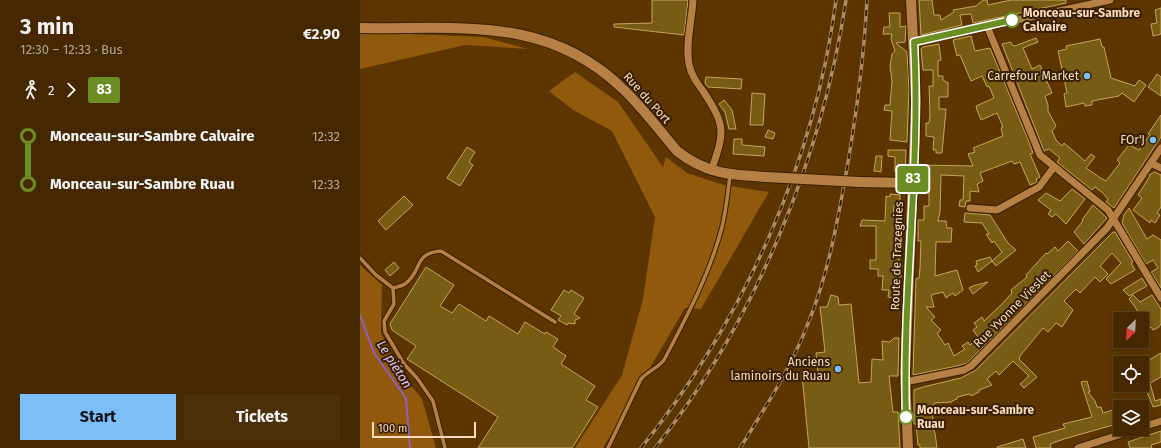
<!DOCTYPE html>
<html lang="en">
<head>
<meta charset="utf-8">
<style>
  :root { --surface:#452800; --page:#4c300a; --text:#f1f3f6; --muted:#b0a699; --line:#5d4422; --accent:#7cbef9 }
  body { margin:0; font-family:"Fira Sans",sans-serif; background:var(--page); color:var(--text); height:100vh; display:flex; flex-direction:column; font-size:15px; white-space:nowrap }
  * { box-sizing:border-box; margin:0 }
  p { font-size:13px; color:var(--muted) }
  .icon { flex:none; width:22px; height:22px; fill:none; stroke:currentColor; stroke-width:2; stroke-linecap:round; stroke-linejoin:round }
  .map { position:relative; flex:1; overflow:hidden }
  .details { display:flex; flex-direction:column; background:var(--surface); width:360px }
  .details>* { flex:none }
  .badge { padding:0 8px; border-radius:3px; font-size:14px; line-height:26px }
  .needle { width:26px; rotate:204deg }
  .fabs { position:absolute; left:753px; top:312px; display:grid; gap:8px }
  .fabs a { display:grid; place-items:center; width:36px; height:36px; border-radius:0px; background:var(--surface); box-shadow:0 2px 6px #0003,0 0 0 1px var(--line); font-size:20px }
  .scale { position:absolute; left:12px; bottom:10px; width:104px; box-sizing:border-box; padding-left:4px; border:2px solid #f9dbbe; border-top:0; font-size:11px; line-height:14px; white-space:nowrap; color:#f9dbbe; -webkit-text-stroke:3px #372006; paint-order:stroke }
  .map>.badge { position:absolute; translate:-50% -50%; box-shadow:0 0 0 2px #fff }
  .legs { display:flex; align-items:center; gap:6px; height:44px; padding:0 20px; font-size:13px }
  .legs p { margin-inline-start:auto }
  .summary { display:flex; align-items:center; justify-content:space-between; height:68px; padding:0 20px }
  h1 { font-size:22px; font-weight:700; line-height:30px }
  .button { display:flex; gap:8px; margin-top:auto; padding:8px 20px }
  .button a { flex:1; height:46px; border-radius:0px; background:var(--accent); color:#111; font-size:16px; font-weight:700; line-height:46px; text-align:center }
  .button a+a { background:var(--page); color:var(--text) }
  ul { padding:0 20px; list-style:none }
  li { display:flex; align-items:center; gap:14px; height:48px; font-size:15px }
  li i { display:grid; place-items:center; width:6px; height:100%; margin:0 5px; background:currentColor }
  li i::after { content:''; width:10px; height:10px; margin:-5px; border:3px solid; border-radius:50%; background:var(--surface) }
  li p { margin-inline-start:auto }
  li:first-child i { background:linear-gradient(#0000 50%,currentColor 0) }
  li:last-child i { background:linear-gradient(currentColor 50%,#0000 0) }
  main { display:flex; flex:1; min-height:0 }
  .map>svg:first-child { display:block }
  .green { fill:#91590b }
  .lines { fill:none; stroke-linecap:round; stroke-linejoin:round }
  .stream { stroke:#915dc1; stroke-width:2 }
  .building { fill:#785c13; stroke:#c6a55a }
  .lane-casing { stroke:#3a1f00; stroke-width:5.5 }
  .street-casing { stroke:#3a1f00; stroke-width:9 }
  .secondary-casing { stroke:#3a1f00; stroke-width:12 }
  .lane { stroke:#b67f43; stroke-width:3.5 }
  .street { stroke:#b67f43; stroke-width:7 }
  .secondary { stroke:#b67f43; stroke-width:10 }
  .rail-casing { stroke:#ad8b62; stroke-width:3.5 }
  .rail { stroke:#372006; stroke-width:2; stroke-dasharray:6; stroke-linecap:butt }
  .secondary-bridge-casing { stroke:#3a1f00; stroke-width:12; stroke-linecap:butt }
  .secondary-bridge { stroke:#b67f43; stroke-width:10 }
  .line-1-casing { stroke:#fff; stroke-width:9 }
  .line-1 { stroke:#6b8e23; stroke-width:6 }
  .stop-1-dot { fill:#fff; stroke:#6b8e23; stroke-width:2 }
  .poi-dot { fill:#7cbef9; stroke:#372006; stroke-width:1.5 }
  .labels { text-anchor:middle; stroke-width:4; stroke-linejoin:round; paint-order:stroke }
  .stop-label { font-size:12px; font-weight:bold; fill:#f9dbbe; stroke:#372006; text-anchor:start }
  .poi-label { font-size:12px; fill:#f9dbbe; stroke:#372006; text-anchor:end }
  .street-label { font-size:12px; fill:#f9dbbe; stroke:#372006 }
  .water-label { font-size:13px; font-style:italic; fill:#ddc4f7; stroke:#372006 }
</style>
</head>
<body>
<main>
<section class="details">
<div class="summary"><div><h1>3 min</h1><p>12:30 – 12:33 · Bus</p></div><b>€2.90</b></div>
<div class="legs"><svg class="icon" aria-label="walk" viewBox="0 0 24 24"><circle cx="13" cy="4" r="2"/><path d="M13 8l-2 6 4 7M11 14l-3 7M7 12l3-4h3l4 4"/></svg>2<svg class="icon" aria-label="forward" viewBox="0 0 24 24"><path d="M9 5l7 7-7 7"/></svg><b class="badge" style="background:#6b8e23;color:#fff">83</b></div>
<ul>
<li><i style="color:#6b8e23"></i><b>Monceau-sur-Sambre Calvaire</b><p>12:32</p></li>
<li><i style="color:#6b8e23"></i><b>Monceau-sur-Sambre Ruau</b><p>12:33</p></li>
</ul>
<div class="button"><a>Start</a><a>Tickets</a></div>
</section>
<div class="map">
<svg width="801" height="448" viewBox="0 0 801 448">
  <rect width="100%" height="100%" fill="#5c3500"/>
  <!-- green -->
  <g class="green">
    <polygon points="0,32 123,37 168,49 105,45 0,69"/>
    <polygon points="215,72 258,102 303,167 306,157 327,173 364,185 409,192 341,309 325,308 243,448 215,448 262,375 283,299 295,217 252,131 213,110 189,91"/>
    <polygon points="0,265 22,285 21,333 37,368 62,399 76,448 0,448"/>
  </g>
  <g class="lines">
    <!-- stream -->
    <polyline class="stream" points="0,315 14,353 46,398 50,448"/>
  </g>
  <!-- building -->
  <g class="building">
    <polygon points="292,0 328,0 324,35 254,27 254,24 292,23"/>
    <polygon points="559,0 572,0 574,15 580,15 581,20 594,12 593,10 616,6 623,0 627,0 628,5 651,0 706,0 706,3 613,23 611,14 600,15 602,25 561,35"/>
    <polygon points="801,8 801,34 793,36 791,24 797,23 795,10"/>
    <polygon points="529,13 540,13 540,27 546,26 545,42 536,43 547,52 549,89 547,142 530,140 532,111 524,110 525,105 530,105 532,81 530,66 532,54 535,51 531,39 532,34 523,34 524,27 530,27"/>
    <polygon points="611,36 615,51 630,48 667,137 673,153 670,154 680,177 676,179 677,182 670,185 660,162 654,164 652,161 620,173 623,181 617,184 619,192 610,191 610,201 606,201 605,207 599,206 600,200 603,200 604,176 581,175 580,212 578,221 586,221 587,228 592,228 591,242 576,242 575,276 597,270 603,290 595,296 593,293 586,298 583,292 571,295 574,307 566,307 575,317 571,320 581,330 577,333 585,345 588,343 594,356 605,349 602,346 608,342 610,345 618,337 613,330 617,327 614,323 622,317 624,321 642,304 652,293 651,290 667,277 666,275 686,253 687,254 695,247 698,251 708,241 718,251 607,363 597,366 553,375 556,279 559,278 560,268 561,241 558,241 558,220 564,220 564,206 569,206 569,188 560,187 560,165 613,166 608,154 615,152 613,148 643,136 641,128 643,127 637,113 621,120 617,110 616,106 634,98 629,86 627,87 622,76 611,81 600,55 597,56 593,40"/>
    <polygon points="676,38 678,42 663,48 672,69 680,65 692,93 685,96 688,105 688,111 696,126 692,131 696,140 702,146 704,143 725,161 731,154 735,157 726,168 739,177 746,181 760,163 757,160 769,145 779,150 790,135 788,134 801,115 801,137 754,208 746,202 748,199 742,192 735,187 732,190 697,162 700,158 689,149 684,151 642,44 651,42 652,45 655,46"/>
    <polygon points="740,39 742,47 744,47 751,78 775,86 779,80 786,85 774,102 762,93 759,96 732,101 732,105 725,106 724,103 706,107 704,94 707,93 698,51 707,49 706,46"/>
    <polygon points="579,44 581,60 578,61 578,76 583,76 583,80 588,83 588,97 579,97 579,109 586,109 582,153 576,153 576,150 573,150 574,137 566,136 566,123 569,123 570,116 569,86 573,86 573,70 563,70 561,49 563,47"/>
    <polygon points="797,74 801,77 801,96 788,87"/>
    <polygon points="346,77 382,79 381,89 348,87 345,83"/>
    <polygon points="392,93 405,94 403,125 390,125"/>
    <polygon points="364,100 372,110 376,129 369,129 365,112 359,104"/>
    <polygon points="408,130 415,133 413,139 405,137"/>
    <polygon points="374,139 382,139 382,145 405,147 404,156 373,154"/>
    <polygon points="107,147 115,152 109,162 113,165 100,186 87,178"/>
    <polygon points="528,150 546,150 545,173 535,172 535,157 528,156"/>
    <polygon points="516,156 522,156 521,172 514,171"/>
    <polygon points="795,172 801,175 801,207 797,213 800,215 795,223 791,220 790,223 773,210 782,198 778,195 790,176 789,175"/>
    <polygon points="712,189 725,199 706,224 696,214 692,217 688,214 691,210 678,200 686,193 700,201"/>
    <polygon points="530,194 540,195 540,205 534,205 533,218 541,218 539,264 542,264 541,277 539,277 537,298 528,297 529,290 522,290 523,276 518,276 518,269 510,269 510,260 516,260 516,226 500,226 502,220 525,221 526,196 530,197"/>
    <polygon points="44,196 53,205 26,230 18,221"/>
    <polygon points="733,205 747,218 724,244 714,232 723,221 722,220"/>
    <polygon points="769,208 787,239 793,235 801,240 801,288 791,272 798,268 793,260 786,264 762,223 764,215"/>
    <polygon points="605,213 630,215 648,243 656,250 636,266 632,261 642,252 634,241 632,243 626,234 629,234 622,223 604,222"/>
    <polygon points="753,232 755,232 773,262 771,263 775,270 751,284 746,279 761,263 752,253 740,266 748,274 740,282 735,277 720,293 716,289 704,301 713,310 702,327 696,323 688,332 683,328 660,356 659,359 677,377 664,388 660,384 669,376 653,361 639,375 636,371 627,379 632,385 619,390 619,392 611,396 610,394 597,397 597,399 592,401 592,402 574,403 572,426 575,433 577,448 560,448 560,445 558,445 556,424 554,424 554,390 563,387 601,378 616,370"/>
    <polygon points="630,257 632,261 618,272 615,266 617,265 616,261"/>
    <polygon points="34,262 39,268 30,276 25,270"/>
    <polygon points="66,267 94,285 80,306 92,313 99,304 126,321 129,316 158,334 165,322 185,334 186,332 198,339 193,347 206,356 201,364 235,386 226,400 238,407 212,448 118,448 138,417 47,359 56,346 32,330 30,324"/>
    <polygon points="782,278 787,286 769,296 763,290"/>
    <polygon points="628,282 613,294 609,288 613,286"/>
    <polygon points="204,290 209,293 211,290 224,298 214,314 220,318 215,320 215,324 208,323 207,325 198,320 201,316 191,310"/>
    <polygon points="471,295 478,297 479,305 491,304 499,383 511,382 512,359 523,360 522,341 530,342 534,338 539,338 538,376 529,376 533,412 538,412 540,448 449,448 442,375 458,373 456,353 465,352 460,307 467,307"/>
    <polygon points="773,295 780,302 792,295 801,309 801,324 799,327 793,330 791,327 789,329 773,304 769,299"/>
    <polygon points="801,353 801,377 790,383 795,401 801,399 801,405 793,407 785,387 782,388 782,357 789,360"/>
    <polygon points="727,381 730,392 728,392 735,401 737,407 741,407 743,413 760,408 760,423 704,439 690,444 691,448 676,448 673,437 705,428 703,424 732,417 721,382"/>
    <polygon points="801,431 801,442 791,445 792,448 770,448 768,442"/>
    <polygon points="663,439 666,448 637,448 637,447"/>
  </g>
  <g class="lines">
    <defs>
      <g id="lane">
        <path d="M 0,258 L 16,275 L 33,288 C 37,287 42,286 45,284 C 63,271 53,253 81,251 L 195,322"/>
        <polyline points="33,288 34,304 24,321 25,332 44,364 57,378 73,401 85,448"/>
        <path d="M 248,448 L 281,379 C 288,371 298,368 304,360 C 326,318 350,274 362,227 C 366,210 368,193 370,175"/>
      </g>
      <g id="street">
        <path d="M 333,0 C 332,19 325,46 329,64 C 331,75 337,83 343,91 C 366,126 365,132 351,171"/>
        <polyline points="627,26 680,155 748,210 801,298"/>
        <polyline points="554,42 750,0"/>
        <polyline points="791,163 801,168"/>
        <polyline points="610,208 637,210 679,187 694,167"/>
        <polyline points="545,382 604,370 611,366 747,228 801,148"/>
        <polyline points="782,427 801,421"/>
        <polyline points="718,448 777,429"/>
      </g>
      <g id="secondary">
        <path d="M 0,28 C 97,30 186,14 263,89 C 283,108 299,130 317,151 C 346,174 370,175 406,177"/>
        <polyline points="500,182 552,183"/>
        <polyline points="548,448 545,373 556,101 551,0"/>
      </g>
    </defs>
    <!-- lane casing -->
    <use href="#lane" class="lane-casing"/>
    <!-- street casing -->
    <use href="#street" class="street-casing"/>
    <!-- secondary casing -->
    <use href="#secondary" class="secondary-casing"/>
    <!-- lane -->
    <use href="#lane" class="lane"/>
    <!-- street -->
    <use href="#street" class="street"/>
    <!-- secondary -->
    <use href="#secondary" class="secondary"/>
    <defs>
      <g id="rail">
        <path d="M 281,448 C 383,321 455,162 476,0"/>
        <path d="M 295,448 C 395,322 462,158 486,0"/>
        <path d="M 380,448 C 406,407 432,366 449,321 C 468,274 477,224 486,174 C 496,117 504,58 507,0"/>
      </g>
    </defs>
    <!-- rail casing -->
    <use href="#rail" class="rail-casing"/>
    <!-- rail -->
    <use href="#rail" class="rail"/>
    <defs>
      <polyline id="secondary-bridge" points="406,177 500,182"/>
    </defs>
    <!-- secondary-bridge casing -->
    <use href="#secondary-bridge" class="secondary-bridge-casing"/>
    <!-- secondary-bridge -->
    <use href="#secondary-bridge" class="secondary-bridge"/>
  </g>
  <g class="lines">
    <defs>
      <path id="line-1" d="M 546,417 C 542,292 561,166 554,42 L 652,20"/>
    </defs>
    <!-- line-1 casing -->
    <use href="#line-1" class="line-1-casing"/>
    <!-- line-1 -->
    <use href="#line-1" class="line-1"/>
  </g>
  <!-- markers -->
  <g class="stop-1-dot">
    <circle cx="652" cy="20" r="7"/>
    <circle cx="546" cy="417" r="7"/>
  </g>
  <g class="poi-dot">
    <circle cx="727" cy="76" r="4"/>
    <circle cx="793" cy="140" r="4"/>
    <circle cx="478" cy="369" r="4"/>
  </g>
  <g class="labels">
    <!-- stop labels -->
    <g class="stop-label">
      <text x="663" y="17">Monceau-sur-Sambre<tspan x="663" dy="14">Calvaire</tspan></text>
      <text x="557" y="414">Monceau-sur-Sambre<tspan x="557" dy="14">Ruau</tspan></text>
    </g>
    <!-- poi labels -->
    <g class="poi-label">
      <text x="719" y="80">Carrefour Market</text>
      <text x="785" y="144">FOr'J</text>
      <text x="470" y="366">Anciens<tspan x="470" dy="14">laminoirs du Ruau</tspan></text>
    </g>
    <!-- street labels -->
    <g class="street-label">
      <text transform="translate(287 98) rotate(48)" y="4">Rue du Port</text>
      <text transform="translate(537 256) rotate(-88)" y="4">Route de Trazegnies</text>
      <text transform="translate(652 309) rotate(-45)" y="4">Rue Yvonne Vieslet</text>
    </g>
    <!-- water labels -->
    <g class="water-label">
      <text transform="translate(35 364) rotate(58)" y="5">Le piéton</text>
    </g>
  </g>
</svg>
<div class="fabs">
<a><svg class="needle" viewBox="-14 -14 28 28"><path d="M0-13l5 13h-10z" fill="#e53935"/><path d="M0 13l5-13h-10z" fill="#b0a699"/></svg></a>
<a><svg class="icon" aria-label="locate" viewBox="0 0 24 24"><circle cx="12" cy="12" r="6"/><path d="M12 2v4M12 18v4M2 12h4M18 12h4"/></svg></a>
<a><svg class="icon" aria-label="layers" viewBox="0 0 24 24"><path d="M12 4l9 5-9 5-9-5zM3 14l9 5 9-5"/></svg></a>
</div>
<div class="scale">100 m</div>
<b class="badge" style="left:553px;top:179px;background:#6b8e23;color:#fff">83</b>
</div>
</main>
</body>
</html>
